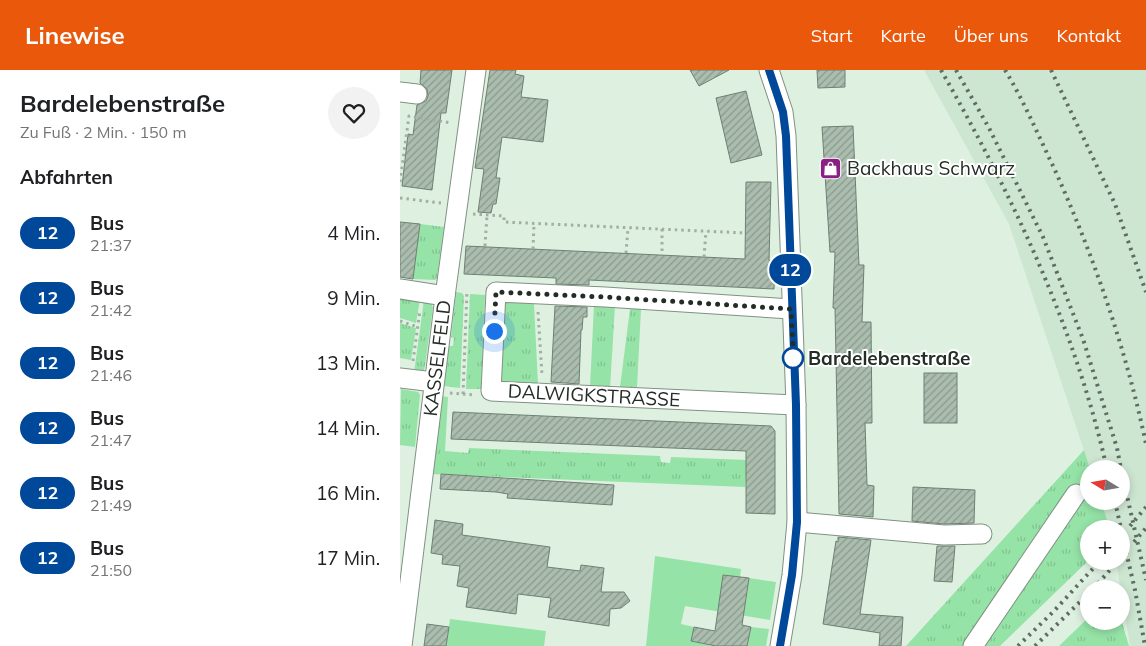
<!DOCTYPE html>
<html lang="de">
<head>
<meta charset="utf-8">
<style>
  :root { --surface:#fff; --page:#f2f2f2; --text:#202124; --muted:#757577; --accent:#ea580c }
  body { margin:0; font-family:Mulish,sans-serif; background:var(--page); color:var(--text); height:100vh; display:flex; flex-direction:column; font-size:19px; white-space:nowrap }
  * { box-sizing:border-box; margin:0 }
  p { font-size:16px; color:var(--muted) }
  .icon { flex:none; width:28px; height:28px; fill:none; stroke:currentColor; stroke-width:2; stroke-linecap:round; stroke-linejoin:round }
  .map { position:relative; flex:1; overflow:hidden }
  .details { display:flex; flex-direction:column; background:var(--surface); width:400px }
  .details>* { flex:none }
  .badge { padding:0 10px; border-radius:16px; font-size:18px; line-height:32px }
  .needle { width:32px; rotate:281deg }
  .tools { position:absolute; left:680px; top:390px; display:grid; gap:10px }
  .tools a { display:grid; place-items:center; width:50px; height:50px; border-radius:50%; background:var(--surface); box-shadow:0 2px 8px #0003; font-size:25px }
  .you { position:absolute; width:25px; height:25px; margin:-12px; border:4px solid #fff; border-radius:50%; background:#1a73e8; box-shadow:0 0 0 8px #1a73e833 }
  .map>.badge { position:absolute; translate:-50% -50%; box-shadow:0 0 0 2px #fff }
  h2 { padding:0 20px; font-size:19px; line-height:45px }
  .round { display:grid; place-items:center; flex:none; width:52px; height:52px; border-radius:26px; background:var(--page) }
  .headline { display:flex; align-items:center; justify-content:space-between; height:85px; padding:0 20px }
  h1 { font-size:24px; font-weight:700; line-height:38px }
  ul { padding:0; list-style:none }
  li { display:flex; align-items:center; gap:15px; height:65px; padding:0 20px }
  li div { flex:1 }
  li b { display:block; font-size:19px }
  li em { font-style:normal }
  li .badge { min-width:55px; font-weight:700; text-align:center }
  header { display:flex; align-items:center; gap:30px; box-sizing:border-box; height:70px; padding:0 25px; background:var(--accent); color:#fff }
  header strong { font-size:24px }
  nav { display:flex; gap:28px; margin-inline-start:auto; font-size:18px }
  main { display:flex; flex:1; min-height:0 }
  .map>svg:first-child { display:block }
  .built { fill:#cde6d1 }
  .grass { fill:url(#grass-tufts) }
  .garden { fill:#95e3a7 }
  .building { fill:url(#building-hatch); stroke:#6e8072 }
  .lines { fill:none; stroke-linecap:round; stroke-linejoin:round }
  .minor-casing { stroke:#809183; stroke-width:21 }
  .path { stroke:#a0afa2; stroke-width:3; stroke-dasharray:2.5 4; stroke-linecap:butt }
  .minor { stroke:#fff; stroke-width:19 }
  .rail { stroke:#606c63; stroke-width:4; stroke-dasharray:2.5 5; stroke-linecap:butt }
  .line-casing { stroke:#fff; stroke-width:11 }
  .line { stroke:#00489a; stroke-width:8 }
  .walk { stroke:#242c26; stroke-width:5; stroke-dasharray:0 9 }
  .stop-dot { fill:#fff; stroke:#00489a; stroke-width:2.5 }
  .labels { text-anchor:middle; stroke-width:4; stroke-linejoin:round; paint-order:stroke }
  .poi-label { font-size:19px; fill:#242c26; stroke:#fff; text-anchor:start }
  .street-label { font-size:19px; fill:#242c26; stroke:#fff }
  .stop-label { font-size:19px; font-weight:bold; fill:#242c26; stroke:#fff; text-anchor:start }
</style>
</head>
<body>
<header>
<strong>Linewise</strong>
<nav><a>Start</a><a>Karte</a><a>Über uns</a><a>Kontakt</a></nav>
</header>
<main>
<section class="details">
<div class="headline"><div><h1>Bardelebenstraße</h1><p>Zu Fuß · 2 Min. · 150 m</p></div><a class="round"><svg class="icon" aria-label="heart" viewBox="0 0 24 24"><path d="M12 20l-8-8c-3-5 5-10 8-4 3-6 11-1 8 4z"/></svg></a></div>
<h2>Abfahrten</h2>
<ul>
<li><span class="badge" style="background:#00489a;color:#fff">12</span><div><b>Bus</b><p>21:37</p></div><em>4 Min.</em></li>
<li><span class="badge" style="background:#00489a;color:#fff">12</span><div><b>Bus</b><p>21:42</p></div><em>9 Min.</em></li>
<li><span class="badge" style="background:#00489a;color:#fff">12</span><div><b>Bus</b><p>21:46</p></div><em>13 Min.</em></li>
<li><span class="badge" style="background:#00489a;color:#fff">12</span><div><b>Bus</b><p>21:47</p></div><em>14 Min.</em></li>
<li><span class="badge" style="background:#00489a;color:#fff">12</span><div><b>Bus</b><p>21:49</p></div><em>16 Min.</em></li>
<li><span class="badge" style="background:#00489a;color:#fff">12</span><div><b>Bus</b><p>21:50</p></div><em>17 Min.</em></li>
</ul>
</section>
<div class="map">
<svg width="746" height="576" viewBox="0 0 746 576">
  <defs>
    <pattern id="grass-tufts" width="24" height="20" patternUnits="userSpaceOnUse" patternTransform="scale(1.25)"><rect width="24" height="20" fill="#95e3a7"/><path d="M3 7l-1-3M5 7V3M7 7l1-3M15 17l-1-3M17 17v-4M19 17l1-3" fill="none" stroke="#80c390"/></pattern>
    <pattern id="building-hatch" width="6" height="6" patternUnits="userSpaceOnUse" patternTransform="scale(1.25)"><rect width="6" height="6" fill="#aabdae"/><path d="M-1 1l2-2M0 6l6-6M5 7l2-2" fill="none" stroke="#8a9a8d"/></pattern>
  </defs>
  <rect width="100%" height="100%" fill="#def1e1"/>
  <!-- built -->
  <polygon class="built" points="524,0 746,0 746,576 730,576 716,491 721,491 721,459 710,459 701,431 721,431 721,399 690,399 609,154"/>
  <!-- grass -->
  <g class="grass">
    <polygon points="20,154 44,157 37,208 35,210 13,209"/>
    <polygon points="56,222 62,223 64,226 60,318 44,316 49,276 53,276 54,268 51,267"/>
    <polygon points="70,224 85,225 81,319 66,319"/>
    <polygon points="0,226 20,229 16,253 0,248"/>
    <polygon points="24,230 29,231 33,237 25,296 24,300 14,303"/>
    <polygon points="103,231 134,234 138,314 99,312"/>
    <polygon points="194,235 215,236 210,318 190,317"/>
    <polygon points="230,239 241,239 237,318 220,317"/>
    <polygon points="0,253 16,258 11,290 0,288"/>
    <polygon points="1,319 18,322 20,325 15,377 0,375"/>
    <polygon points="41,326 48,327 45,381 68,383 69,378 260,386 261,392 270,393 271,387 347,390 345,417 31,404"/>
    <polygon points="684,380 690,399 689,431 701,431 710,459 689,459 689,490 600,576 506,576"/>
    <polygon points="689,547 689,551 721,551 721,549 729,576 659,576"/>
  </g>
  <!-- garden -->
  <g class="garden">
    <polygon points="255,486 341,499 340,507 323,505 319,533 345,536 349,508 376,512 370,550 285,536 281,554 294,557 291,571 313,576 246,576"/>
    <polygon points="50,549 146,561 144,576 46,576"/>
    <polygon points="351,557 369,559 366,576 347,576"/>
  </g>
  <!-- building -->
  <g class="building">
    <polygon points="21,0 52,0 46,43 41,43 32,120 2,116 8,64 13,65 17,35 26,31 28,26 27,19 20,13"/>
    <polygon points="90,0 116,0 115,4 124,6 121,27 148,30 143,72 102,67 96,108 100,108 96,134 93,134 91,143 78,142 84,99 75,98"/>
    <polygon points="290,0 329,0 299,16"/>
    <polygon points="417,0 445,0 445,17 418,18"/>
    <polygon points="346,21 362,85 331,93 316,28"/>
    <polygon points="453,56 459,195 464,195 462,252 471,252 472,353 465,353 467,415 474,416 473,447 439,444 435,238 433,238 435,182 430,182 422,57"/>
    <polygon points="346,112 371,112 369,191 375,191 374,219 189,210 189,215 156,214 156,208 64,204 66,176 345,189"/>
    <polygon points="0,152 20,154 13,209 0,207"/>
    <polygon points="155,236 187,237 187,247 183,247 182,260 181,260 179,314 151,312"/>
    <rect x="524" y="303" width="33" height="50"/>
    <polygon points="53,342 371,356 375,361 375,444 346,443 346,381 51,369"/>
    <polygon points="41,404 214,415 212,435 107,428 108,424 96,422 40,419"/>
    <polygon points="513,417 575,420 574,453 544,454 512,451"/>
    <polygon points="35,450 63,454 62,465 150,477 147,497 180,501 181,495 204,498 201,522 224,522 230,531 221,538 210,539 209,556 148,547 151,528 118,524 116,544 66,537 69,518 57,516 60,496 42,494 43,485 31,483"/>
    <polygon points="438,467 471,470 460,544 503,547 501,576 479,576 480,563 423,554 436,471 438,472"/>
    <polygon points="537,476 555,476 552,512 534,511"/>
    <polygon points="323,505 349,508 342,555 351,557 347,576 316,576 291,571 294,557 315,561"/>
    <polygon points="27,554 49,557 46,576 24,576"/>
  </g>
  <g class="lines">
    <defs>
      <g id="minor">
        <polyline points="369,0 383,42 386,66 396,335 397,452 392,505 380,576"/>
        <polyline points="0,22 17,24"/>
        <polyline points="0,219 45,226"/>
        <polyline points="391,239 205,227 96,222 91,321 396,335"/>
        <polyline points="0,308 34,312"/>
        <polyline points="397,452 544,465 582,464"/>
        <polyline points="2,576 46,219 76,0"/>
        <polyline points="573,576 676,424"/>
      </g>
    </defs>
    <!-- minor casing -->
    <use href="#minor" class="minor-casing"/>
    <!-- path -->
    <g class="path">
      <polyline points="0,112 9,46 52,53"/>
      <polyline points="0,128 41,133"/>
      <polyline points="73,144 104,146 104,152 346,163"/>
      <polyline points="262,159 262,185"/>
      <polyline points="85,176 87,145"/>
      <polyline points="133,179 134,154"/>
      <polyline points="226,183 228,158"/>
      <polyline points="304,187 306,161"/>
      <polyline points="138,242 142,305"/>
      <polyline points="0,251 18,257"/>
      <polyline points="13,291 20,240"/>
      <polyline points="50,323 74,325"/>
      <polyline points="63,324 67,221"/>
    </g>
    <!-- minor -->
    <use href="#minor" class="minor"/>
    <!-- rail -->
    <g class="rail">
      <path d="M 541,0 C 612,125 675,257 707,399"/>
      <polyline points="556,0 589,58 643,167 683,269 717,378 721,399"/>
      <path d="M 605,0 C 624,31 638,65 654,98 C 694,187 726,279 746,374"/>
      <polyline points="651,0 715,134 746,222"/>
      <polyline points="721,399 746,510"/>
      <polyline points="715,431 721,459"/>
      <polyline points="730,456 746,437"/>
      <polyline points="721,460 735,520 745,576"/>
      <polyline points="734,472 746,458"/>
      <polyline points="693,519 718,491"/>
      <polyline points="618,576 654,541 700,491"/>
      <polyline points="635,576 689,523"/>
    </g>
  </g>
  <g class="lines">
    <defs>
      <polyline id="line" points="369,0 383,42 386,66 396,335 397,452 392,505 380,576"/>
    </defs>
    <!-- line casing -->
    <use href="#line" class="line-casing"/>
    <!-- line -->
    <use href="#line" class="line"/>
    <!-- walk -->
    <polyline class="walk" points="94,261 96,222 205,227 391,239 394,297 393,288"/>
  </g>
  <!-- icons -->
  <defs>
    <symbol id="shop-square" viewBox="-11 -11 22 22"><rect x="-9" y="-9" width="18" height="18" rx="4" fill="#8b2084" stroke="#fff"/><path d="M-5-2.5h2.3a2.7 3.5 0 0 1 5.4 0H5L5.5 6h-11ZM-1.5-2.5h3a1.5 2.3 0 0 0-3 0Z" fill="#fff"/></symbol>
  </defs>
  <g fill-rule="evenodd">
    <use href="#shop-square" x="418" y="86" width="25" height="25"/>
  </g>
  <!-- markers -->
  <circle class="stop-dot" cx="393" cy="288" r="10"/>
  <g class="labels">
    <!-- poi labels -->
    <g class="poi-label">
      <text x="447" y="105">Backhaus Schwarz</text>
    </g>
    <!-- street labels -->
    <g class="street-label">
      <text transform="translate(37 288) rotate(-83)" y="7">KASSELFELD</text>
      <text transform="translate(194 325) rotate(3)" y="7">DALWIGKSTRASSE</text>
    </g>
    <!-- stop labels -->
    <g class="stop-label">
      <text x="408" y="295">Bardelebenstraße</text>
    </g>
  </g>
</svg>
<div class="tools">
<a><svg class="needle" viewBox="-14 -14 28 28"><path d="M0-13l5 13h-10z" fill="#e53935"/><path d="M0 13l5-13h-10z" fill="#757577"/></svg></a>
<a>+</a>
<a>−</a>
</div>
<div class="you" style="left:94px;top:261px"></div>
<b class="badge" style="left:390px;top:200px;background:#00489a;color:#fff">12</b>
</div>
</main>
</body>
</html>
